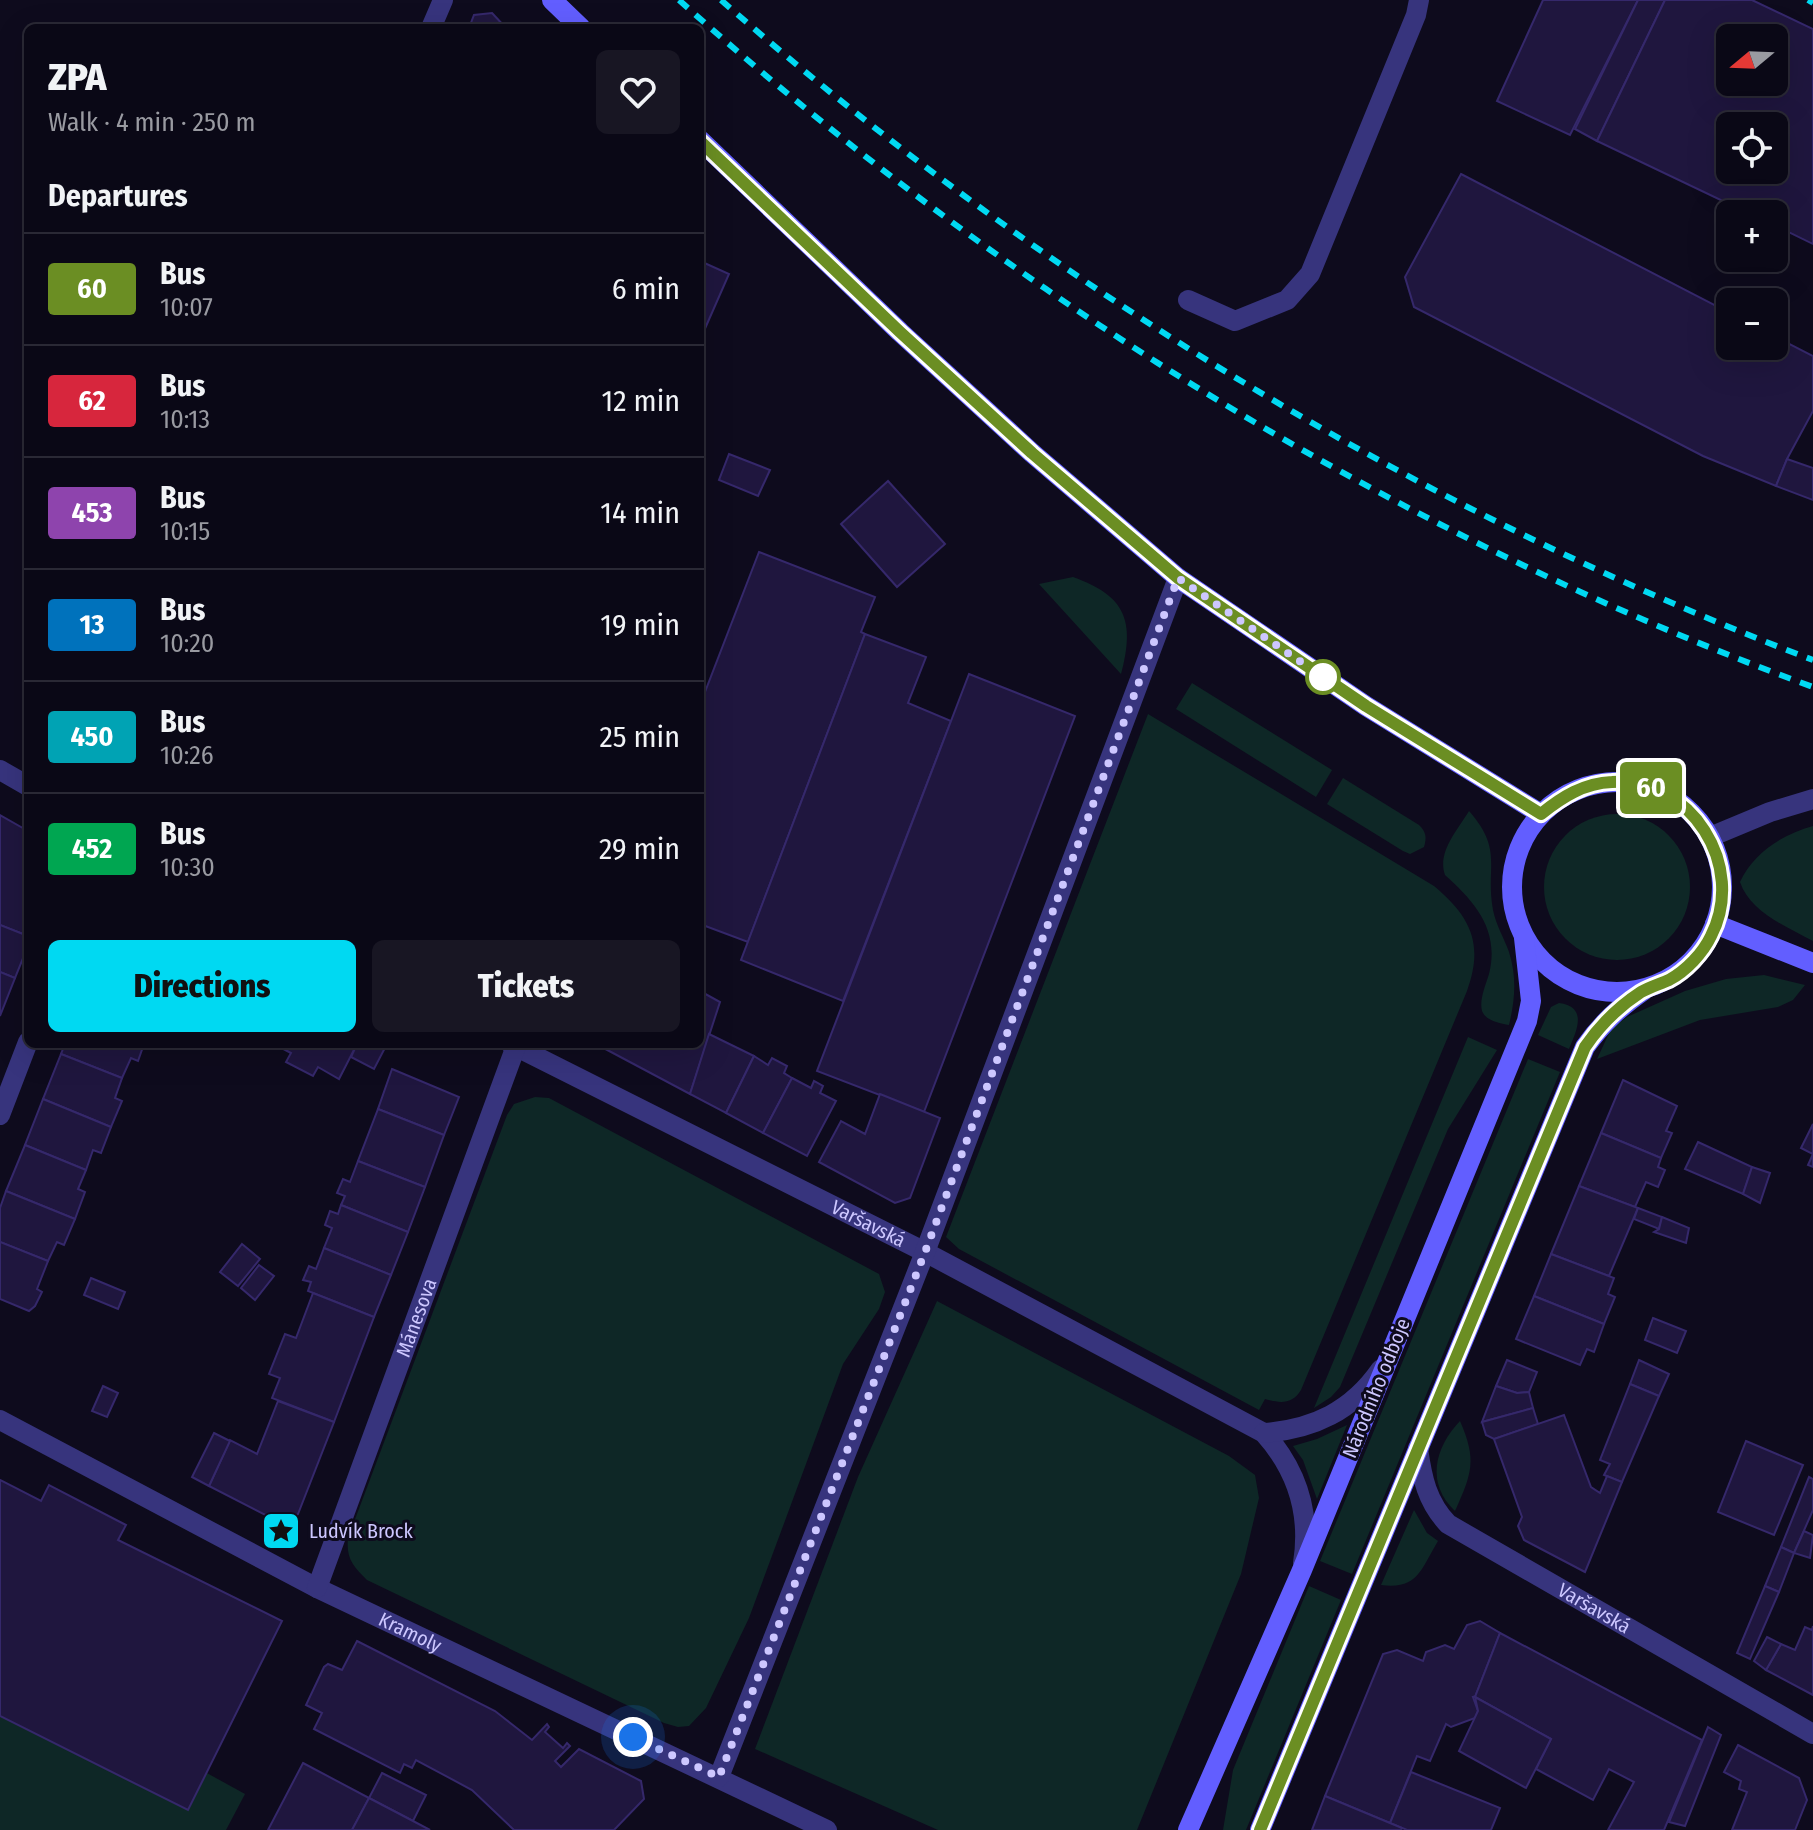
<!DOCTYPE html>
<html lang="en">
<head>
<meta charset="utf-8">
<style>
  :root { --surface:#0a0816; --page:#181623; --text:#f1f3f6; --muted:#999aa1; --line:#2a2935; --accent:#00d9f2 }
  body { margin:0; font-family:"Fira Sans Condensed",sans-serif; background:var(--page); color:var(--text); height:100vh; display:flex; flex-direction:column; font-size:30px; white-space:nowrap }
  * { box-sizing:border-box; margin:0 }
  p { font-size:26px; color:var(--muted) }
  .icon { flex:none; width:44px; height:44px; fill:none; stroke:currentColor; stroke-width:2; stroke-linecap:round; stroke-linejoin:round }
  .map { position:relative; flex:1; overflow:hidden }
  .panel { position:absolute; left:24px; top:24px; width:680px; height:1024px; display:flex; flex-direction:column; background:var(--surface); border-radius:12px; box-shadow:0 8px 32px #0002,0 0 0 2px var(--line) }
  .panel>* { flex:none }
  .badge { padding:0 16px; border-radius:6px; font-size:28px; line-height:52px }
  .needle { width:52px; rotate:251deg }
  .controls { position:absolute; left:1716px; top:24px; display:grid; gap:16px }
  .controls a { display:grid; place-items:center; width:72px; height:72px; border-radius:12px; background:var(--surface); box-shadow:0 8px 32px #0002,0 0 0 2px var(--line); font-size:40px }
  .you { position:absolute; width:40px; height:40px; margin:-20px; border:6px solid #fff; border-radius:50%; background:#1a73e8; box-shadow:0 0 0 12px #1a73e833 }
  .map>.badge { position:absolute; translate:-50% -50%; box-shadow:0 0 0 4px #fff }
  h2 { padding:0 24px; font-size:30px; line-height:72px }
  .round { display:grid; place-items:center; flex:none; width:84px; height:84px; border-radius:12px; background:var(--page) }
  .summary { display:flex; align-items:center; justify-content:space-between; height:136px; padding:0 24px }
  h1 { font-size:38px; font-weight:800; line-height:60px }
  .button { display:flex; gap:16px; margin-top:auto; padding:16px 24px }
  .button a { flex:1; height:92px; border-radius:12px; background:var(--accent); color:#111; font-size:32px; font-weight:800; line-height:92px; text-align:center }
  .button a+a { background:var(--page); color:var(--text) }
  ul { padding:0; list-style:none }
  li { display:flex; align-items:center; gap:24px; height:112px; padding:0 24px; border-top:2px solid var(--line) }
  li div { flex:1 }
  li b { display:block; font-size:30px }
  li em { font-style:normal }
  li .badge { min-width:88px; font-weight:700; text-align:center }
  .map>svg:first-child { display:block }
  .green { fill:#0e2726 }
  .building { fill:#1f163e; stroke:#35286b; stroke-width:2; fill-rule:evenodd }
  .lines { fill:none; stroke-linecap:round; stroke-linejoin:round }
  .service { stroke:#37347d; stroke-width:20 }
  .minor { stroke:#37347d; stroke-width:20 }
  .tertiary { stroke:#37347d; stroke-width:20 }
  .secondary { stroke:#625eff; stroke-width:20 }
  .rail { stroke:#00d9f2; stroke-width:6; stroke-dasharray:12 10; stroke-linecap:butt }
  .line-casing { stroke:#fff; stroke-width:18 }
  .line { stroke:#6b8e23; stroke-width:12 }
  .walk { stroke:#cdc7ff; stroke-width:8; stroke-dasharray:0 14.4 }
  .stop-dot { fill:#fff; stroke:#6b8e23; stroke-width:4 }
  .labels { text-anchor:middle; stroke-width:6; stroke-linejoin:round; paint-order:stroke }
  .street-label { font-size:20px; fill:#cdc7ff; stroke:#0e0b1d }
  .poi-label { font-size:20px; fill:#cdc7ff; stroke:#0e0b1d; text-anchor:start }
</style>
</head>
<body>
<div class="map">
<svg width="1813" height="1830" viewBox="0 0 1813 1830">
  <rect width="100%" height="100%" fill="#0e0b1d"/>
  <!-- green -->
  <g class="green">
    <path d="M 1073,577 C 1126,596 1135,621 1121,674 L 1039,584 Z"/>
    <polygon points="1192,683 1332,770 1316,797 1176,709"/>
    <path d="M 1148,714 L 1434,886 C 1471,917 1484,944 1467,991 L 1301,1390 C 1292,1405 1279,1403 1265,1399 L 1259,1410 L 959,1249 L 946,1237 Z"/>
    <path d="M 1343,778 L 1419,825 C 1426,832 1427,837 1424,847 L 1410,854 L 1403,851 L 1327,804 Z"/>
    <path d="M 1469,811 C 1504,851 1485,866 1493,910 C 1496,925 1504,938 1509,952 C 1517,977 1515,1000 1509,1025 C 1499,1023 1486,1021 1482,1011 C 1479,1000 1486,984 1489,974 C 1500,930 1475,902 1445,875 C 1437,852 1457,831 1469,811 Z"/>
    <circle cx="1617" cy="887" r="73"/>
    <path d="M 1813,826 L 1813,941 C 1787,927 1750,912 1740,882 C 1753,853 1783,834 1813,826 Z"/>
    <polygon points="1764,975 1805,985 1793,1000 1778,1007 1700,1020 1597,1059 1611,1029 1627,1017 1685,991 1726,979"/>
    <path d="M 1559,1003 C 1588,1007 1577,1030 1569,1049 L 1538,1035 L 1551,1007 Z"/>
    <polygon points="1468,1037 1497,1050 1448,1129 1340,1387 1331,1397 1314,1408"/>
    <polygon points="1528,1059 1560,1072 1352,1574 1320,1561"/>
    <path d="M 535,1097 L 549,1098 L 879,1274 L 885,1292 L 879,1309 L 843,1364 L 749,1618 L 706,1708 L 689,1726 L 678,1727 L 664,1723 L 367,1580 C 353,1566 346,1559 348,1538 L 507,1115 L 514,1104 Z"/>
    <polygon points="937,1301 1229,1456 1255,1475 1259,1498 1241,1574 1137,1830 938,1830 755,1749 858,1477"/>
    <path d="M 1460,1421 C 1477,1460 1472,1473 1455,1511 C 1426,1484 1434,1448 1460,1421 Z"/>
    <polygon points="1347,1425 1317,1499 1303,1460 1293,1446 1317,1439"/>
    <path d="M 1414,1510 L 1427,1533 L 1438,1541 C 1421,1569 1418,1590 1381,1585 Z"/>
    <polygon points="1309,1586 1341,1600 1246,1830 1223,1830 1233,1770"/>
    <polygon points="0,1716 205,1772 245,1794 226,1830 0,1830"/>
  </g>
  <!-- building -->
  <g class="building">
    <polygon points="1543,0 1638,0 1570,135 1497,101"/>
    <polygon points="1638,0 1665,0 1597,141 1575,129"/>
    <path d="M 1665,0 L 1752,0 L 1813,29 L 1813,244 L 1774,225 L 1774,214 L 1750,214 L 1597,141 ZM 1730,38 L 1774,38 L 1774,82 L 1730,82 ZM 1730,126 L 1774,126 L 1774,170 L 1730,170 Z"/>
    <polygon points="492,13 506,28 469,28 474,15"/>
    <polygon points="1461,174 1730,313 1730,346 1774,346 1774,336 1813,356 1813,411 1787,459 1776,486 1703,456 1414,307 1405,277"/>
    <polygon points="700,261 729,274 700,340"/>
    <polygon points="729,454 770,470 758,496 719,480"/>
    <polygon points="1787,459 1813,468 1813,500 1776,486"/>
    <polygon points="888,481 945,544 897,587 841,524"/>
    <polygon points="759,552 875,597 861,632 865,634 748,942 700,924 700,705"/>
    <polygon points="865,634 926,657 908,703 951,721 843,1001 741,960"/>
    <polygon points="969,674 1075,716 924,1112 817,1071"/>
    <polygon points="0,815 28,831 28,936 0,925"/>
    <polygon points="0,925 28,936 28,946 15,978 0,972"/>
    <polygon points="0,972 15,978 0,1016"/>
    <polygon points="700,991 720,1002 690,1094 596,1044 700,1044"/>
    <polygon points="709,1034 754,1056 726,1113 690,1094"/>
    <polygon points="65,1044 144,1044 138,1061 131,1058 122,1078 61,1054"/>
    <polygon points="274,1044 357,1044 339,1079 318,1067 313,1076 286,1062 291,1053"/>
    <polygon points="357,1044 387,1044 374,1069 351,1057"/>
    <polygon points="61,1054 122,1078 115,1098 122,1101 111,1127 43,1099"/>
    <polygon points="754,1056 768,1065 772,1058 787,1066 784,1073 792,1078 763,1133 726,1113"/>
    <polygon points="392,1069 459,1097 444,1135 378,1109"/>
    <polygon points="792,1078 811,1088 814,1081 823,1086 820,1093 836,1101 807,1156 763,1133"/>
    <polygon points="1623,1080 1677,1106 1666,1131 1672,1133 1661,1158 1601,1133"/>
    <polygon points="880,1094 940,1118 910,1198 895,1203 819,1162 841,1121 865,1134"/>
    <polygon points="43,1099 111,1127 101,1153 93,1150 86,1170 25,1145"/>
    <polygon points="378,1109 444,1135 425,1187 358,1161"/>
    <polygon points="1813,1124 1813,1167 1808,1165 1813,1154 1801,1148"/>
    <polygon points="1601,1133 1661,1158 1658,1167 1665,1170 1658,1187 1646,1182 1635,1207 1579,1186"/>
    <polygon points="1698,1142 1752,1167 1743,1194 1685,1169"/>
    <polygon points="25,1145 86,1170 78,1189 85,1192 75,1219 6,1191"/>
    <polygon points="358,1161 425,1187 408,1232 341,1205 345,1196 337,1193 343,1179 350,1182"/>
    <polygon points="1752,1167 1770,1173 1760,1203 1743,1194"/>
    <polygon points="1579,1186 1638,1208 1609,1276 1551,1254"/>
    <polygon points="6,1191 75,1219 64,1245 57,1242 48,1261 0,1242 0,1208"/>
    <polygon points="341,1205 408,1232 391,1275 324,1248 332,1228 325,1225 330,1211 338,1214"/>
    <polygon points="1638,1208 1662,1217 1659,1229 1634,1219"/>
    <polygon points="1662,1217 1689,1228 1686,1243 1654,1232 1659,1229"/>
    <polygon points="0,1242 48,1261 37,1289 42,1292 35,1306 29,1311 0,1299"/>
    <polygon points="242,1244 260,1259 238,1286 220,1272"/>
    <polygon points="324,1248 391,1275 374,1317 308,1291 311,1282 303,1280 309,1266 316,1269"/>
    <polygon points="1551,1254 1614,1278 1608,1294 1615,1297 1604,1324 1534,1296"/>
    <polygon points="259,1265 274,1276 255,1300 241,1288"/>
    <polygon points="91,1278 125,1292 118,1309 84,1295"/>
    <polygon points="313,1293 374,1317 334,1422 272,1398 280,1378 269,1374 285,1334 296,1338"/>
    <polygon points="1534,1296 1604,1324 1594,1352 1587,1349 1580,1365 1516,1339"/>
    <polygon points="1653,1318 1686,1331 1677,1353 1645,1340"/>
    <polygon points="1507,1360 1537,1372 1529,1392 1517,1393 1496,1386"/>
    <polygon points="1639,1360 1669,1374 1659,1396 1630,1384"/>
    <polygon points="1630,1384 1659,1396 1622,1482 1604,1475 1610,1464 1600,1460"/>
    <polygon points="103,1386 118,1393 107,1417 92,1411"/>
    <polygon points="1496,1386 1517,1393 1529,1392 1533,1408 1482,1422"/>
    <polygon points="278,1401 334,1422 298,1514 287,1526 209,1486 230,1440 257,1454"/>
    <polygon points="1533,1408 1538,1424 1494,1439 1486,1435 1482,1422"/>
    <polygon points="1564,1415 1591,1487 1600,1493 1607,1476 1622,1482 1585,1572 1524,1540 1518,1526 1522,1517 1494,1439"/>
    <polygon points="214,1433 230,1441 209,1486 192,1477"/>
    <polygon points="1746,1441 1803,1465 1774,1535 1718,1512"/>
    <polygon points="1809,1477 1813,1479 1813,1510 1794,1553 1781,1547"/>
    <polygon points="0,1480 41,1501 49,1485 126,1525 118,1540 282,1621 188,1810 0,1716"/>
    <polygon points="1804,1531 1813,1535 1810,1558 1794,1553"/>
    <polygon points="1781,1547 1794,1553 1779,1592 1765,1586"/>
    <polygon points="1765,1586 1779,1592 1750,1659 1737,1653"/>
    <polygon points="1480,1621 1500,1633 1475,1697 1473,1697 1478,1711 1475,1718 1451,1727 1446,1724 1430,1761 1417,1756 1390,1823 1325,1796 1383,1654 1397,1650 1423,1661 1426,1652 1445,1645 1454,1649 1467,1625"/>
    <polygon points="1813,1626 1813,1695 1766,1670 1781,1644 1795,1650 1805,1627 1812,1630"/>
    <polygon points="1500,1633 1702,1740 1664,1830 1608,1830 1634,1782 1609,1769 1593,1800 1536,1769 1551,1739 1475,1697"/>
    <polygon points="1767,1637 1781,1644 1766,1670 1754,1661"/>
    <polygon points="357,1641 495,1711 532,1740 547,1724 549,1727 545,1732 563,1748 567,1743 570,1746 555,1761 561,1767 579,1749 641,1781 644,1799 614,1830 514,1830 472,1790 416,1760 412,1768 404,1764 400,1773 314,1729 322,1713 306,1705 324,1667 328,1664 342,1670"/>
    <polygon points="1475,1697 1551,1739 1526,1788 1459,1751 1478,1711"/>
    <polygon points="1708,1727 1721,1735 1685,1826 1669,1822"/>
    <polygon points="1738,1745 1799,1778 1807,1800 1795,1830 1732,1830 1747,1792 1739,1789 1741,1781 1724,1772"/>
    <polygon points="303,1763 369,1798 352,1830 268,1830"/>
    <polygon points="1411,1772 1500,1808 1491,1830 1407,1830 1390,1823"/>
    <polygon points="382,1773 426,1795 413,1821 369,1798"/>
    <polygon points="1325,1796 1402,1828 1401,1830 1312,1830"/>
    <polygon points="369,1798 413,1821 430,1830 352,1830"/>
  </g>
  <g class="lines">
    <!-- service -->
    <polyline class="service" points="1188,300 1235,321 1287,300 1310,274 1416,15 1419,0"/>
    <!-- minor -->
    <g class="minor">
      <polyline points="431,28 443,0"/>
      <polyline points="0,770 28,786"/>
      <path id="s1" d="M 511,1044 L 925,1252 L 1264,1433 C 1297,1470 1311,1513 1303,1563"/>
      <polyline points="0,1115 28,1042"/>
      <path id="s2" d="M 0,1420 L 317,1588 L 827,1830"/>
      <path d="M 1264,1433 C 1314,1429 1352,1411 1381,1369"/>
      <path id="s3" d="M 1418,1448 C 1422,1478 1427,1502 1448,1524 L 1813,1734"/>
      <path id="s4" d="M 317,1588 L 516,1046"/>
      <polyline points="719,1777 925,1252 1178,578"/>
    </g>
    <!-- tertiary -->
    <polyline class="tertiary" points="1710,837 1770,812 1813,799"/>
    <!-- secondary -->
    <g class="secondary">
      <polyline points="552,0 581,28"/>
      <polyline points="700,140 900,332 1032,453 1178,578 1366,706 1541,814"/>
      <circle cx="1617" cy="887" r="105"/>
      <polyline points="1715,924 1813,963"/>
      <polyline points="1188,1830 1302,1570 1527,1021 1531,1001 1524,938"/>
      <path d="M 1260,1830 L 1585,1047 C 1602,1023 1620,1007 1644,990"/>
    </g>
    <!-- rail -->
    <g class="rail">
      <path d="M 679,0 C 1009,296 1396,535 1813,687"/>
      <path d="M 721,0 C 1041,281 1414,509 1813,660"/>
      <polyline points="1808,0 1813,3"/>
    </g>
  </g>
  <g class="lines">
    <defs>
      <path id="line" d="M 700,141 L 900,332 L 1032,453 L 1178,578 L 1366,706 L 1541,814 C 1562,797 1584,783 1612,782 C 1691,777 1747,866 1711,936 C 1703,953 1686,971 1669,980 C 1660,984 1650,987 1641,992 C 1618,1007 1600,1025 1585,1047 L 1260,1830"/>
    </defs>
    <!-- line casing -->
    <use href="#line" class="line-casing"/>
    <!-- line -->
    <use href="#line" class="line"/>
    <!-- walk -->
    <polyline class="walk" points="633,1737 719,1777 925,1252 1178,578 1323,677"/>
  </g>
  <!-- icons -->
  <defs>
    <symbol id="sight-square" viewBox="-11 -11 22 22"><rect x="-9" y="-9" width="18" height="18" rx="4" fill="#00d9f2" stroke="#0e0b1d"/><path d="M0-6L1.8-2.2L6-1.7L2.9 1.2L3.7 5.4L0 3.3L-3.7 5.4L-2.9 1.2L-6-1.7L-1.8-2.2Z" fill="#111"/></symbol>
  </defs>
  <g fill-rule="evenodd">
    <use href="#sight-square" x="259" y="1509" width="44" height="44"/>
  </g>
  <!-- markers -->
  <circle class="stop-dot" cx="1323" cy="677" r="16"/>
  <g class="labels">
    <!-- street labels -->
    <g class="street-label">
      <text dy="7" stroke="none"><textPath href="#s1" startOffset="400">Varšavská</textPath></text>
      <text dy="7" stroke="none"><textPath href="#s4" startOffset="288">Mánesova</textPath></text>
      <text transform="translate(1376 1388) rotate(-68)" y="7">Národního odboje</text>
      <text dy="7" stroke="none"><textPath href="#s3" startOffset="252">Varšavská</textPath></text>
      <text dy="7" stroke="none"><textPath href="#s2" startOffset="462">Kramoly</textPath></text>
    </g>
    <!-- poi labels -->
    <g class="poi-label">
      <text x="309" y="1538">Ludvík Brock</text>
    </g>
  </g>
</svg>
<div class="controls">
<a><svg class="needle" viewBox="-14 -14 28 28"><path d="M0-13l5 13h-10z" fill="#e53935"/><path d="M0 13l5-13h-10z" fill="#999aa1"/></svg></a>
<a><svg class="icon" aria-label="locate" viewBox="0 0 24 24"><circle cx="12" cy="12" r="6"/><path d="M12 2v4M12 18v4M2 12h4M18 12h4"/></svg></a>
<a>+</a>
<a>−</a>
</div>
<div class="you" style="left:633px;top:1737px"></div>
<b class="badge" style="left:1651px;top:788px;background:#6b8e23;color:#fff">60</b>
<section class="panel">
<div class="summary"><div><h1>ZPA</h1><p>Walk · 4 min · 250 m</p></div><a class="round"><svg class="icon" aria-label="heart" viewBox="0 0 24 24"><path d="M12 20l-8-8c-3-5 5-10 8-4 3-6 11-1 8 4z"/></svg></a></div>
<h2>Departures</h2>
<ul>
<li><span class="badge" style="background:#6b8e23;color:#fff">60</span><div><b>Bus</b><p>10:07</p></div><em>6 min</em></li>
<li><span class="badge" style="background:#d7263d;color:#fff">62</span><div><b>Bus</b><p>10:13</p></div><em>12 min</em></li>
<li><span class="badge" style="background:#8e44ad;color:#fff">453</span><div><b>Bus</b><p>10:15</p></div><em>14 min</em></li>
<li><span class="badge" style="background:#0072bc;color:#fff">13</span><div><b>Bus</b><p>10:20</p></div><em>19 min</em></li>
<li><span class="badge" style="background:#00a3b4;color:#fff">450</span><div><b>Bus</b><p>10:26</p></div><em>25 min</em></li>
<li><span class="badge" style="background:#00a651;color:#fff">452</span><div><b>Bus</b><p>10:30</p></div><em>29 min</em></li>
</ul>
<div class="button"><a>Directions</a><a>Tickets</a></div>
</section>
</div>
</body>
</html>
